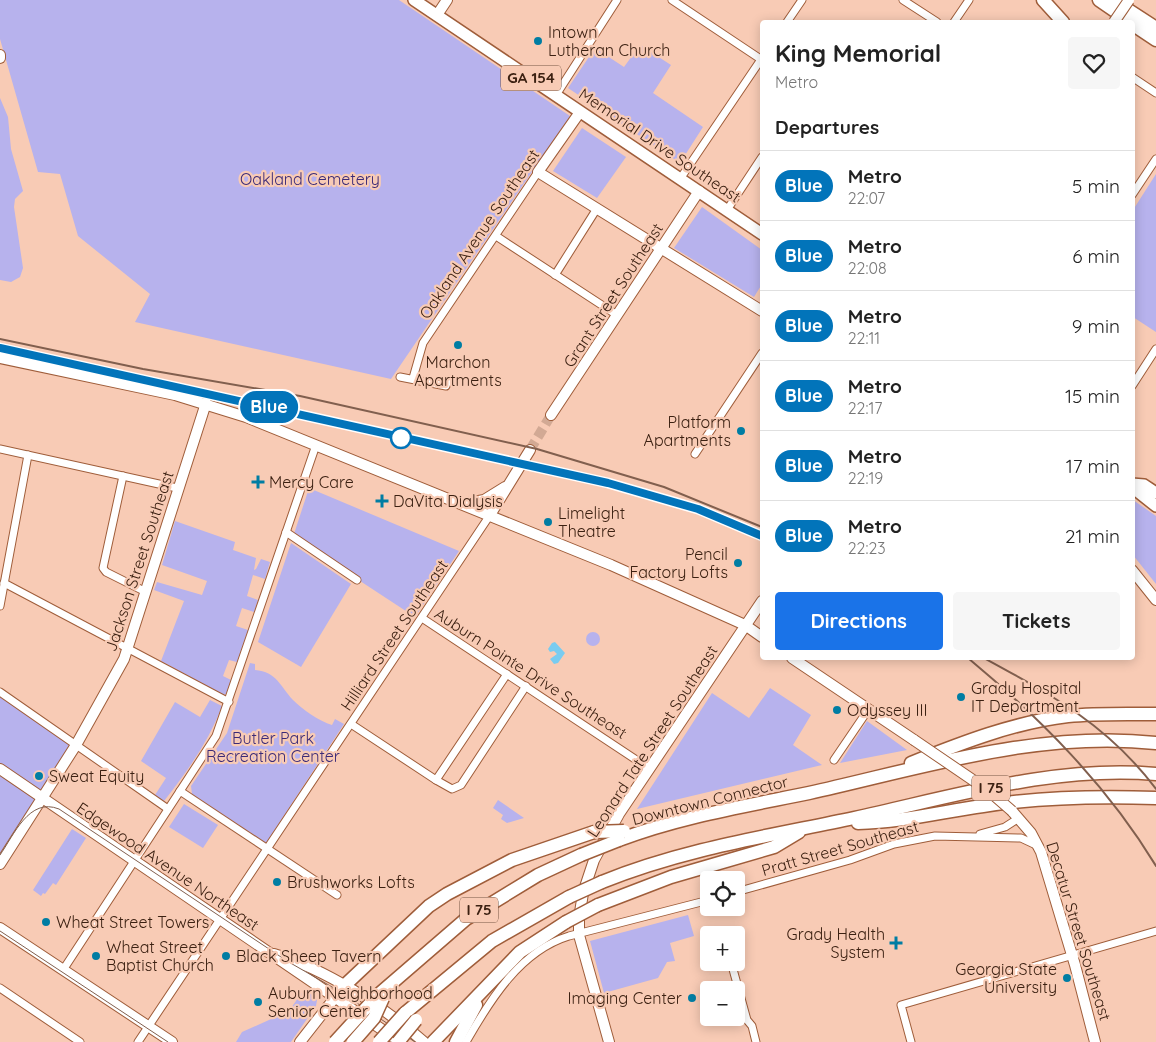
<!DOCTYPE html>
<html lang="en">
<head>
<meta charset="utf-8">
<style>
  :root { --surface:#fff; --page:#f6f6f6; --text:#222; --muted:#767676; --line:#e0e0e0; --accent:#1a73e8 }
  body { margin:0; font-family:Quicksand,sans-serif; background:var(--page); color:var(--text); height:100vh; display:flex; flex-direction:column; font-size:19px; white-space:nowrap }
  * { box-sizing:border-box; margin:0 }
  p { font-size:16px; color:var(--muted) }
  .icon { flex:none; width:28px; height:28px; fill:none; stroke:currentColor; stroke-width:2; stroke-linecap:round; stroke-linejoin:round }
  .map { position:relative; flex:1; overflow:hidden }
  .details { position:absolute; left:760px; top:20px; width:375px; height:640px; display:flex; flex-direction:column; background:var(--surface); border-radius:5px; box-shadow:0 2px 12px #0003 }
  .details>* { flex:none }
  .badge { padding:0 10px; border-radius:16px; font-size:18px; line-height:32px }
  .buttons { position:absolute; left:700px; top:871px; display:grid; gap:10px }
  .buttons a { display:grid; place-items:center; width:45px; height:45px; border-radius:5px; background:var(--surface); box-shadow:0 2px 12px #0003; font-size:25px }
  .map>.badge { position:absolute; translate:-50% -50%; box-shadow:0 0 0 2px #fff }
  h2 { padding:0 15px; font-size:19px; line-height:45px }
  .round { display:grid; place-items:center; flex:none; width:52px; height:52px; border-radius:5px; background:var(--page) }
  .summary { display:flex; align-items:center; justify-content:space-between; height:85px; padding:0 15px }
  h1 { font-size:24px; font-weight:700; line-height:38px }
  .action { display:flex; gap:10px; margin-top:auto; padding:10px 15px }
  .action a { flex:1; height:58px; border-radius:5px; background:var(--accent); color:#fff; font-size:20px; font-weight:700; line-height:58px; text-align:center }
  .action a+a { background:var(--page); color:var(--text) }
  ul { padding:0; list-style:none }
  li { display:flex; align-items:center; gap:15px; height:70px; padding:0 15px; border-top:1px solid var(--line) }
  li div { flex:1 }
  li b { display:block; font-size:19px }
  li em { font-style:normal }
  li .badge { min-width:55px; font-weight:700; text-align:center }
  .map>svg:first-child { display:block }
  .green { fill:#b7b2ed }
  .water { fill:#79ccf0 }
  .lines { fill:none; stroke-linecap:round; stroke-linejoin:round }
  .secondary-tunnel { stroke:#d2a994; stroke-width:10; stroke-dasharray:10 5; stroke-linecap:butt }
  .street-casing { stroke:#9f5d3a; stroke-width:9 }
  .secondary-casing { stroke:#9f5d3a; stroke-width:12 }
  .primary-casing { stroke:#9f5d3a; stroke-width:14 }
  .highway-casing { stroke:#9f5d3a; stroke-width:15 }
  .street { stroke:#fff; stroke-width:7 }
  .secondary { stroke:#fff; stroke-width:10 }
  .primary { stroke:#fff; stroke-width:11 }
  .highway { stroke:#fff; stroke-width:12 }
  .tram { stroke:#815f4e; stroke-width:1 }
  .rail { stroke:#815f4e; stroke-width:2 }
  .secondary-bridge-casing { stroke:#9f5d3a; stroke-width:12; stroke-linecap:butt }
  .highway-bridge-casing { stroke:#9f5d3a; stroke-width:15; stroke-linecap:butt }
  .secondary-bridge { stroke:#fff; stroke-width:10 }
  .highway-bridge { stroke:#fff; stroke-width:12 }
  .line-casing { stroke:#fff; stroke-width:11 }
  .line { stroke:#0274ba; stroke-width:8 }
  .poi-dot { fill:#007da3; stroke:#f8cbb5; stroke-width:2 }
  .stop-dot { fill:#fff; stroke:#0274ba; stroke-width:2.5 }
  .labels { text-anchor:middle; stroke-width:4.5; stroke-linejoin:round; paint-order:stroke }
  .shield { fill:#f8cbb5; stroke:#745443; stroke-width:1 }
  .shield-label { font-size:15px; font-weight:bold; fill:#3c2112 }
  .poi-label { font-size:16px; fill:#3c2112; stroke:#f8cbb5; text-anchor:start }
  .street-label { font-size:16px; fill:#3c2112; stroke:#f8cbb5 }
  .park-label { font-size:16px; fill:#3b2a77; stroke:#f8cbb5 }
</style>
</head>
<body>
<div class="map">
<svg width="1156" height="1042" viewBox="0 0 1156 1042">
  <rect width="100%" height="100%" fill="#f8cbb5"/>
  <!-- green -->
  <g class="green">
    <polygon points="0,0 399,0 570,116 391,379 135,322 150,294 78,236 60,174 38,172 0,39"/>
    <polygon points="640,45 671,65 653,93 703,127 680,163 568,88 595,48 624,67"/>
    <polygon points="0,98 8,117 11,149 23,191 15,199 14,207 23,268 20,277 11,282 0,280"/>
    <polygon points="582,128 626,157 597,198 553,171"/>
    <polygon points="1156,174 1156,332 1133,317 1133,210"/>
    <polygon points="702,207 762,250 762,284 754,297 674,248"/>
    <polygon points="309,488 459,551 415,617 293,537"/>
    <polygon points="1133,500 1156,516 1156,584 1133,555"/>
    <polygon points="175,521 235,542 233,550 256,558 254,570 256,569 261,559 270,562 265,579 253,575 247,596 258,600 254,612 242,608 236,626 248,630 237,662 229,660 223,676 231,680 226,694 224,695 161,661 184,601 154,590 157,582 202,595 207,581 162,565"/>
    <polygon points="291,543 351,584 301,667 258,642"/>
    <circle cx="593" cy="639" r="7"/>
    <path d="M 250,663 L 255,664 L 255,670 C 277,672 280,686 293,700 C 303,710 319,721 332,725 L 335,719 L 344,724 L 266,843 L 192,794 L 191,786 L 227,733 Z"/>
    <polygon points="770,688 811,715 793,745 822,765 637,809 712,693 749,718"/>
    <polygon points="0,693 76,745 0,858"/>
    <path d="M 210,700 L 222,706 C 209,741 187,772 164,801 L 155,795 L 166,778 L 141,761 L 175,702 L 200,717 Z"/>
    <polygon points="867,721 907,750 840,763"/>
    <polygon points="498,800 524,818 507,823 501,819 503,815 493,808"/>
    <polygon points="184,804 218,825 203,848 169,827"/>
    <polygon points="72,829 86,838 56,885 53,883 45,894 43,893 41,896 33,890"/>
    <polygon points="688,915 694,936 670,943 675,961 667,962 658,978 604,993 590,941"/>
    <polygon points="305,988 317,1000 316,1006 291,1042 236,1042 242,1032 289,1011"/>
  </g>
  <!-- water -->
  <polygon class="water" points="555,642 565,653 558,663 554,664 550,659 557,654 554,651 550,652 548,649 552,643"/>
  <g class="lines">
    <!-- secondary-tunnel -->
    <polyline class="secondary-tunnel" points="530,450 551,415"/>
    <defs>
      <g id="street">
        <polyline points="672,0 762,60"/>
        <polyline points="903,0 937,22"/>
        <polyline points="787,22 802,0"/>
        <polyline points="954,22 969,0"/>
        <polyline points="1132,77 1156,93"/>
        <polyline points="556,95 617,0"/>
        <polyline points="680,179 762,58"/>
        <polyline points="1132,195 1156,159"/>
        <polyline points="727,210 762,157"/>
        <polyline points="496,236 617,315"/>
        <polyline points="555,275 596,210"/>
        <polyline points="400,377 446,386 448,380"/>
        <polyline points="413,378 423,343 538,172"/>
        <polyline points="1132,386 1156,349"/>
        <polyline points="0,449 177,488"/>
        <polyline points="695,454 762,353"/>
        <polyline points="123,476 103,568 106,572 146,592"/>
        <polyline points="286,532 357,580"/>
        <polyline points="4,583 229,702"/>
        <polyline points="0,606 28,455"/>
        <polyline points="422,618 650,769"/>
        <polyline points="507,674 436,780 452,789 461,785 526,686"/>
        <polyline points="0,692 168,809"/>
        <polyline points="351,724 436,780"/>
        <polyline points="834,760 868,710"/>
        <polyline points="180,791 337,895"/>
        <polyline points="980,834 1005,827 1019,818"/>
        <polyline points="736,892 850,860 894,844 935,836 1021,838 1036,845"/>
        <polyline points="731,962 747,1020 752,1026 756,1042"/>
        <polyline points="63,970 216,736 316,445"/>
        <polyline points="0,988 80,1042"/>
        <polyline points="138,1042 490,515"/>
        <path d="M 466,1042 C 490,1000 520,951 569,936 L 709,900"/>
        <polyline points="911,1042 901,1005 1156,931"/>
      </g>
      <g id="secondary">
        <polyline points="437,15 447,0"/>
        <polyline points="0,55 0,58"/>
        <polyline points="580,112 538,172 762,311"/>
        <polyline points="0,358 175,395 246,417 611,565 745,625 762,637"/>
        <polyline points="551,415 699,191"/>
        <polyline points="463,504 484,500 505,487"/>
        <polyline points="490,515 530,450"/>
        <polyline points="1132,570 1156,600"/>
        <polyline points="792,658 914,740"/>
        <polyline points="0,769 393,1037"/>
        <polyline points="1012,811 1031,833 1041,852 1075,965 1095,1042"/>
        <polyline points="0,864 76,745 124,659 206,403"/>
        <polyline points="0,928 172,1042"/>
        <path d="M 274,954 C 326,969 384,1007 424,1042"/>
        <polyline points="300,1042 344,986"/>
        <polyline points="609,1042 579,935 579,919 583,893 594,860 619,814 762,601"/>
      </g>
      <g id="primary">
        <polyline points="414,0 762,234"/>
        <polyline points="1132,484 1144,485 1156,493"/>
        <polyline points="1132,487 1156,506"/>
      </g>
      <g id="highway">
        <polyline points="1043,0 1063,22"/>
        <polyline points="1099,0 1131,22"/>
        <polyline points="1113,0 1156,28"/>
        <polyline points="1132,24 1156,40"/>
        <path d="M 911,763 C 961,743 1015,722 1068,716 C 1097,713 1127,714 1156,714"/>
        <path d="M 858,823 C 901,822 941,812 983,806 C 1040,797 1099,796 1156,798"/>
        <path d="M 619,840 C 679,817 746,806 809,793 C 922,768 1039,730 1156,743"/>
        <path d="M 602,882 C 683,849 769,836 854,818 C 952,797 1054,765 1156,774"/>
        <polyline points="598,905 671,877 774,847 799,832"/>
        <polyline points="344,986 429,906 447,894 512,860 594,832"/>
        <polyline points="378,995 466,919 538,875 581,855"/>
        <polyline points="405,1013 492,941 569,897"/>
        <polyline points="433,1042 520,952 566,922"/>
        <polyline points="456,1042 476,1005"/>
      </g>
    </defs>
    <!-- street casing -->
    <use href="#street" class="street-casing"/>
    <!-- secondary casing -->
    <use href="#secondary" class="secondary-casing"/>
    <!-- primary casing -->
    <use href="#primary" class="primary-casing"/>
    <!-- highway casing -->
    <use href="#highway" class="highway-casing"/>
    <!-- street -->
    <use href="#street" class="street"/>
    <!-- secondary -->
    <use href="#secondary" class="secondary"/>
    <!-- primary -->
    <use href="#primary" class="primary"/>
    <!-- highway -->
    <use href="#highway" class="highway"/>
    <!-- tram -->
    <g class="tram">
      <path d="M 0,855 C 14,835 29,797 59,809 L 287,961 L 339,991 L 415,1042"/>
      <polyline points="0,931 168,1042"/>
    </g>
    <!-- rail -->
    <g class="rail">
      <polyline points="0,339 143,369 300,396 537,449 664,487 762,527"/>
      <polyline points="0,348 584,477 680,503 762,536"/>
      <path d="M 968,658 C 1040,718 1107,785 1156,866"/>
      <path d="M 984,658 C 1052,695 1109,726 1156,789"/>
    </g>
    <defs>
      <g id="secondary-bridge">
        <polyline points="1114,22 1129,0"/>
        <polyline points="914,740 989,791 1012,811"/>
      </g>
      <g id="highway-bridge">
        <polyline points="594,832 624,831"/>
        <polyline points="581,855 619,840"/>
        <polyline points="569,897 602,882"/>
        <polyline points="566,922 598,905"/>
        <polyline points="335,1042 378,995"/>
        <polyline points="353,1042 374,1018 383,998"/>
        <polyline points="379,1042 405,1013"/>
        <polyline points="398,1042 416,1020"/>
      </g>
    </defs>
    <!-- secondary-bridge casing -->
    <use href="#secondary-bridge" class="secondary-bridge-casing"/>
    <!-- highway-bridge casing -->
    <use href="#highway-bridge" class="highway-bridge-casing"/>
    <!-- secondary-bridge -->
    <use href="#secondary-bridge" class="secondary-bridge"/>
    <!-- highway-bridge -->
    <use href="#highway-bridge" class="highway-bridge"/>
  </g>
  <g class="lines">
    <defs>
      <polyline id="line" points="0,348 608,483 698,509 762,536"/>
    </defs>
    <!-- line casing -->
    <use href="#line" class="line-casing"/>
    <!-- line -->
    <use href="#line" class="line"/>
  </g>
  <!-- markers -->
  <g class="poi-dot">
    <circle cx="538" cy="41" r="5"/>
    <circle cx="458" cy="345" r="5"/>
    <circle cx="741" cy="431" r="5"/>
    <path d="M255.5 474.5h5v5h5v5h-5v5h-5v-5h-5v-5h5z"/>
    <path d="M379.5 493.5h5v5h5v5h-5v5h-5v-5h-5v-5h5z"/>
    <circle cx="548" cy="522" r="5"/>
    <circle cx="738" cy="563" r="5"/>
    <circle cx="961" cy="697" r="5"/>
    <circle cx="837" cy="710" r="5"/>
    <circle cx="39" cy="776" r="5"/>
    <circle cx="277" cy="882" r="5"/>
    <circle cx="46" cy="922" r="5"/>
    <path d="M893.5 935.5h5v5h5v5h-5v5h-5v-5h-5v-5h5z"/>
    <circle cx="96" cy="956" r="5"/>
    <circle cx="226" cy="956" r="5"/>
    <circle cx="1067" cy="978" r="5"/>
    <circle cx="692" cy="998" r="5"/>
    <circle cx="258" cy="1002" r="5"/>
  </g>
  <circle class="stop-dot" cx="401" cy="438" r="10"/>
  <g class="labels">
    <!-- shield labels -->
    <g class="shield">
      <rect x="501" y="65.5" width="60" height="25" rx="4"/>
      <rect x="972" y="775.5" width="38" height="25" rx="4"/>
      <rect x="460" y="897.5" width="38" height="25" rx="4"/>
    </g>
    <g class="shield-label">
      <text x="531" y="83">GA 154</text>
      <text x="991" y="793">I 75</text>
      <text x="479" y="915">I 75</text>
    </g>
    <!-- poi labels -->
    <g class="poi-label">
      <text x="548" y="38">Intown<tspan x="548" dy="18">Lutheran Church</tspan></text>
      <text x="458" y="368" text-anchor="middle">Marchon<tspan x="458" dy="18">Apartments</tspan></text>
      <text x="731" y="428" text-anchor="end">Platform<tspan x="731" dy="18">Apartments</tspan></text>
      <text x="269" y="488">Mercy Care</text>
      <text x="393" y="507">DaVita Dialysis</text>
      <text x="558" y="519">Limelight<tspan x="558" dy="18">Theatre</tspan></text>
      <text x="728" y="560" text-anchor="end">Pencil<tspan x="728" dy="18">Factory Lofts</tspan></text>
      <text x="971" y="694">Grady Hospital<tspan x="971" dy="18">IT Department</tspan></text>
      <text x="847" y="716">Odyssey III</text>
      <text x="49" y="782">Sweat Equity</text>
      <text x="287" y="888">Brushworks Lofts</text>
      <text x="56" y="928">Wheat Street Towers</text>
      <text x="885" y="940" text-anchor="end">Grady Health<tspan x="885" dy="18">System</tspan></text>
      <text x="106" y="953">Wheat Street<tspan x="106" dy="18">Baptist Church</tspan></text>
      <text x="236" y="962">Black Sheep Tavern</text>
      <text x="1057" y="975" text-anchor="end">Georgia State<tspan x="1057" dy="18">University</tspan></text>
      <text x="268" y="999">Auburn Neighborhood<tspan x="268" dy="18">Senior Center</tspan></text>
      <text x="682" y="1004" text-anchor="end">Imaging Center</text>
    </g>
    <!-- street labels -->
    <g class="street-label">
      <text transform="translate(660 145) rotate(34)" y="6">Memorial Drive Southeast</text>
      <text transform="translate(479 234) rotate(-56)" y="6">Oakland Avenue Southeast</text>
      <text transform="translate(613 295) rotate(-57)" y="6">Grant Street Southeast</text>
      <text transform="translate(139 561) rotate(-72)" y="6">Jackson Street Southeast</text>
      <text transform="translate(394 635) rotate(-56)" y="6">Hilliard Street Southeast</text>
      <text transform="translate(531 673) rotate(33)" y="6">Auburn Pointe Drive Southeast</text>
      <text transform="translate(652 741) rotate(-57)" y="6">Leonard Tate Street Southeast</text>
      <text transform="translate(710 800) rotate(-14)" y="6">Downtown Connector</text>
      <text transform="translate(840 848) rotate(-16)" y="6">Pratt Street Southeast</text>
      <text transform="translate(168 866) rotate(34)" y="6">Edgewood Avenue Northeast</text>
      <text transform="translate(1079 931) rotate(73)" y="6">Decatur Street Southeast</text>
    </g>
    <!-- park labels -->
    <g class="park-label">
      <text x="310" y="185">Oakland Cemetery</text>
      <text x="273" y="744">Butler Park<tspan x="273" dy="18">Recreation Center</tspan></text>
    </g>
  </g>
</svg>
<div class="buttons">
<a><svg class="icon" aria-label="locate" viewBox="0 0 24 24"><circle cx="12" cy="12" r="6"/><path d="M12 2v4M12 18v4M2 12h4M18 12h4"/></svg></a>
<a>+</a>
<a>−</a>
</div>
<b class="badge" style="left:269px;top:407px;background:#0274ba;color:#fff">Blue</b>
<section class="details">
<div class="summary"><div><h1>King Memorial</h1><p>Metro</p></div><a class="round"><svg class="icon" aria-label="heart" viewBox="0 0 24 24"><path d="M12 20l-8-8c-3-5 5-10 8-4 3-6 11-1 8 4z"/></svg></a></div>
<h2>Departures</h2>
<ul>
<li><span class="badge" style="background:#0274ba;color:#fff">Blue</span><div><b>Metro</b><p>22:07</p></div><em>5 min</em></li>
<li><span class="badge" style="background:#0274ba;color:#fff">Blue</span><div><b>Metro</b><p>22:08</p></div><em>6 min</em></li>
<li><span class="badge" style="background:#0274ba;color:#fff">Blue</span><div><b>Metro</b><p>22:11</p></div><em>9 min</em></li>
<li><span class="badge" style="background:#0274ba;color:#fff">Blue</span><div><b>Metro</b><p>22:17</p></div><em>15 min</em></li>
<li><span class="badge" style="background:#0274ba;color:#fff">Blue</span><div><b>Metro</b><p>22:19</p></div><em>17 min</em></li>
<li><span class="badge" style="background:#0274ba;color:#fff">Blue</span><div><b>Metro</b><p>22:23</p></div><em>21 min</em></li>
</ul>
<div class="action"><a>Directions</a><a>Tickets</a></div>
</section>
</div>
</body>
</html>
